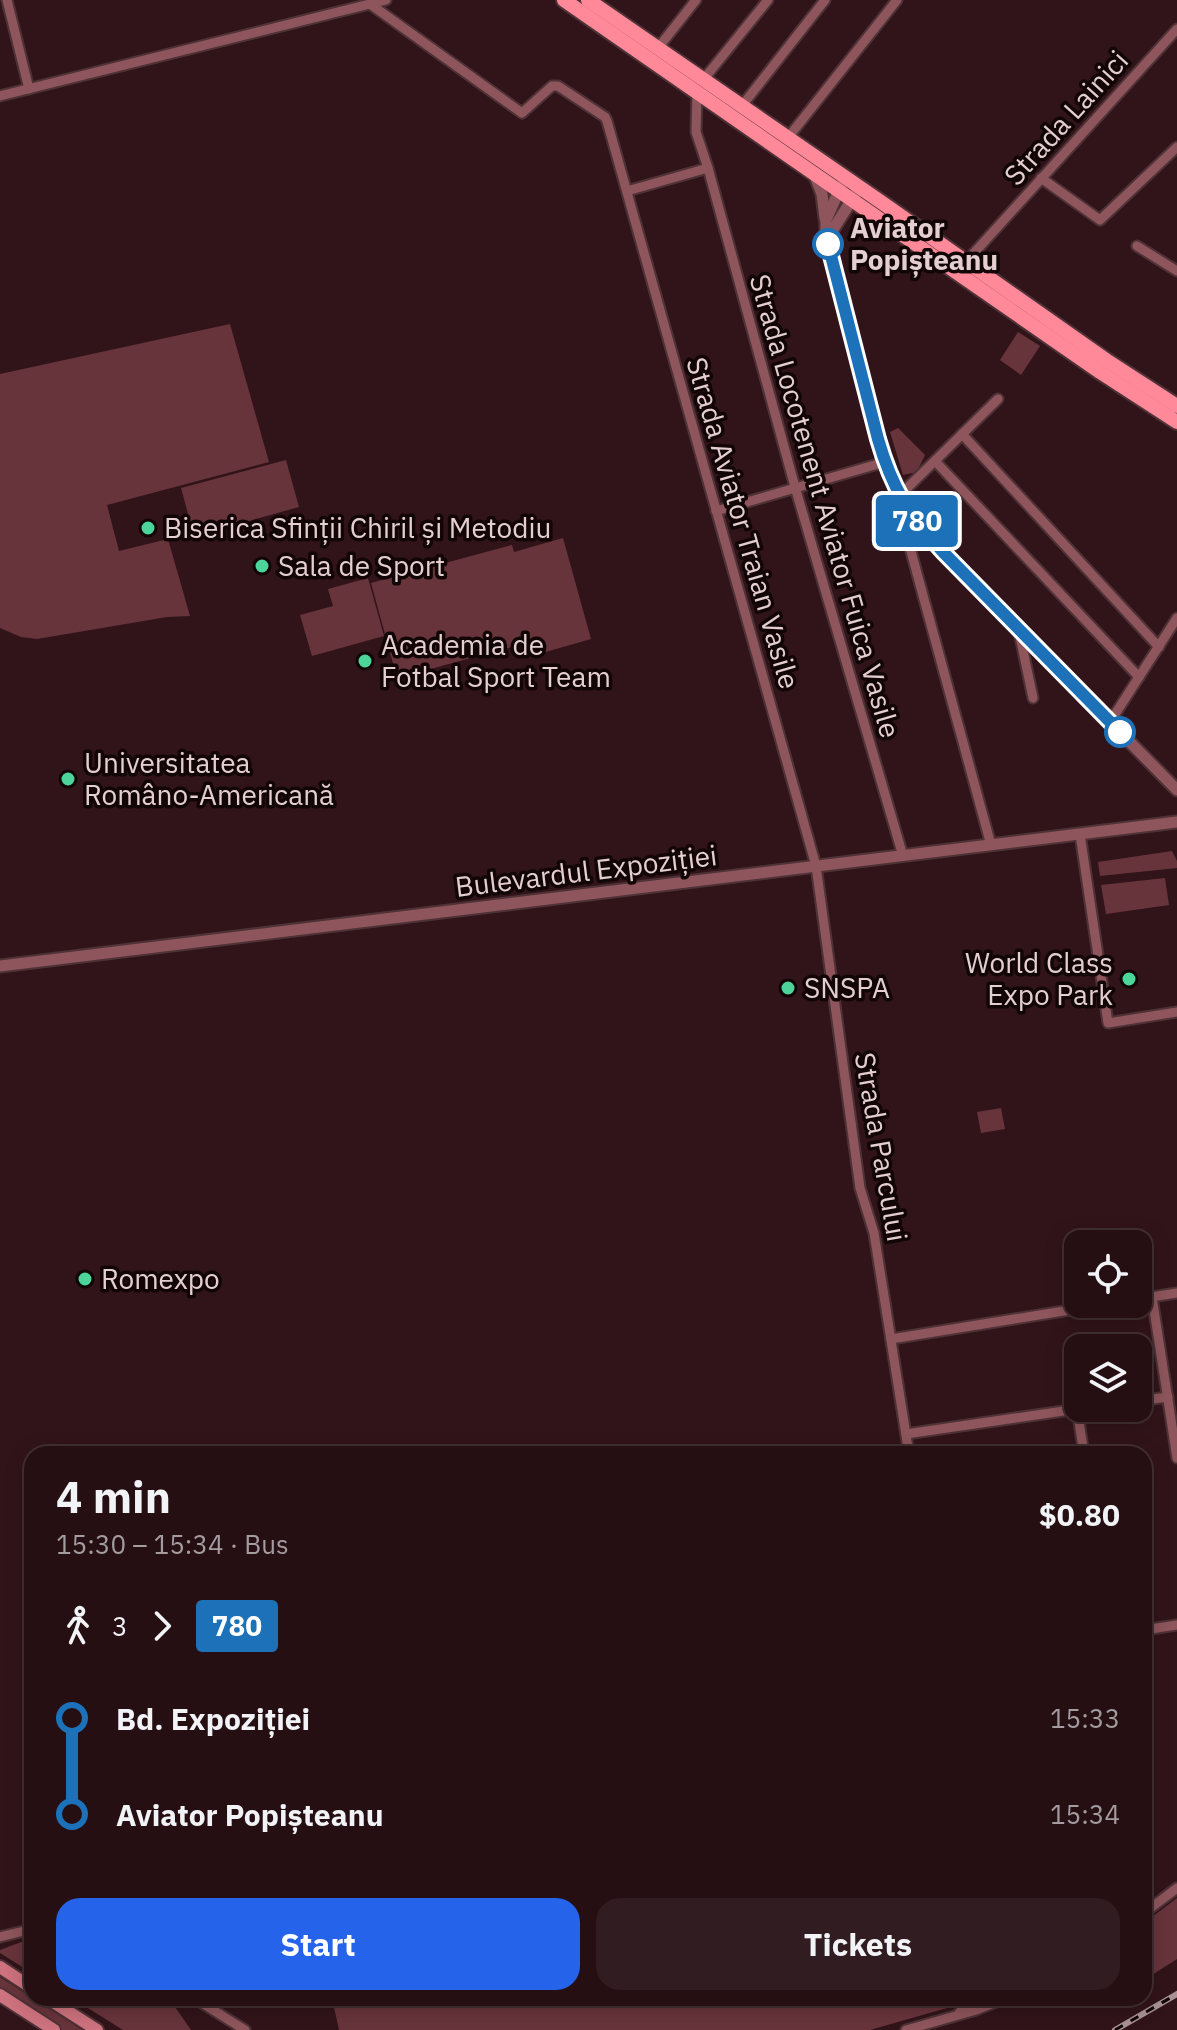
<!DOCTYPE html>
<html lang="en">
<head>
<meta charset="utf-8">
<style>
  :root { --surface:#250f13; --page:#311d21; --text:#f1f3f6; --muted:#a39ca0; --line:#422f33; --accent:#2563eb }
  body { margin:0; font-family:"IBM Plex Sans",sans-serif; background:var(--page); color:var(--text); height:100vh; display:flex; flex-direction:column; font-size:30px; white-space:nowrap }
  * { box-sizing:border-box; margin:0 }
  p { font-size:26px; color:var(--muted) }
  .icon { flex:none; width:44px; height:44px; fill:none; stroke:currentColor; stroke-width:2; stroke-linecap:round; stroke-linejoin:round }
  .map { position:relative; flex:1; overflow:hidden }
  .panel { position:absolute; left:24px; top:1446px; width:1128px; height:560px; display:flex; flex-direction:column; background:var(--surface); border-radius:24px; box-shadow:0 4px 20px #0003,0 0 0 2px var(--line) }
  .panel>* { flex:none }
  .badge { padding:0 16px; border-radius:6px; font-size:28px; line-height:52px }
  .fabs { position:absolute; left:1064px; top:1230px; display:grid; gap:16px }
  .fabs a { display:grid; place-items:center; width:88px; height:88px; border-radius:16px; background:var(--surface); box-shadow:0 4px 20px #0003,0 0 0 2px var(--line); font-size:40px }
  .map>.badge { position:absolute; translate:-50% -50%; box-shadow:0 0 0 4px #fff }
  .legs { display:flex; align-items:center; gap:12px; height:88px; padding:0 32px; font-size:26px }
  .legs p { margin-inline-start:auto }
  .headline { display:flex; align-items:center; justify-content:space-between; height:136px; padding:0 32px }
  h1 { font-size:44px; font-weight:700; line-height:60px }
  .primary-button { display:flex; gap:16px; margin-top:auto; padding:16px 32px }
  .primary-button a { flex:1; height:92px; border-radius:24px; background:var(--accent); color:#fff; font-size:32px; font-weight:700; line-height:92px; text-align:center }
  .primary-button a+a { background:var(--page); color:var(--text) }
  ul { padding:0 32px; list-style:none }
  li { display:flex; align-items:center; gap:28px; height:96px; font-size:30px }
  li i { display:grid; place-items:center; width:12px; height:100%; margin:0 10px; background:currentColor }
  li i::after { content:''; width:20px; height:20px; margin:-10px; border:6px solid; border-radius:50%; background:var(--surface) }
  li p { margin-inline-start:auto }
  li:first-child i { background:linear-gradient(#0000 50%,currentColor 0) }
  li:last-child i { background:linear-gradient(currentColor 50%,#0000 0) }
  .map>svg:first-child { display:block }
  .green { fill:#68343b }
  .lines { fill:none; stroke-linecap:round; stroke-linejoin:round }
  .minor-casing { stroke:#4e3236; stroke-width:13 }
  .tertiary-casing { stroke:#4e3236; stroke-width:15 }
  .secondary-casing { stroke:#4e3236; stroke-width:16 }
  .primary-casing { stroke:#4e3236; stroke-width:18 }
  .minor { stroke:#8e555c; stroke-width:9 }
  .tertiary { stroke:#8e555c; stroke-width:11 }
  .secondary { stroke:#cd727e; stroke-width:12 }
  .primary { stroke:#f89; stroke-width:14 }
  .rail-casing { stroke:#a89093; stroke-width:6 }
  .rail { stroke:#110506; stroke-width:3; stroke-dasharray:9; stroke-linecap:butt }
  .line-1-casing { stroke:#fff; stroke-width:18 }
  .line-1 { stroke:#1d71b8; stroke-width:12 }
  .stop-1-dot { fill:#fff; stroke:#1d71b8; stroke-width:4 }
  .poi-dot { fill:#4cd49b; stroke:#110506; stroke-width:3 }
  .labels { text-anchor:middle; stroke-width:7; stroke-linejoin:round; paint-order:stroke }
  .street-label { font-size:28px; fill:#e4ced0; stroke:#110506 }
  .stop-label { font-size:28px; font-weight:bold; fill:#e4ced0; stroke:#110506; text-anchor:start }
  .poi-label { font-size:28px; fill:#e4ced0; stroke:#110506; text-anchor:start }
</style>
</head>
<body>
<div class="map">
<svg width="1177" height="2030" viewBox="0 0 1177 2030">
  <rect width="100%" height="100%" fill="#311419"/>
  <!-- green -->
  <g class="green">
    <polygon points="230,324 269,462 107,505 119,551 168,539 190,616 167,617 37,639 21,637 0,628 0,374"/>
    <polygon points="1018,332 1040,346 1021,375 1000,360"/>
    <polygon points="898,428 925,455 917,472 903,475 890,432"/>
    <polygon points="286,460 299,507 194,536 181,488"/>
    <polygon points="563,538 591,639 542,653 538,640 397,678 371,583 512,545 514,552"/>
    <polygon points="368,578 384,636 312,656 300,615 333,606 328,589"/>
    <polygon points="1172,851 1177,861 1177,868 1100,876 1098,862"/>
    <polygon points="1165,878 1169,905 1106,914 1101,885"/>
    <polygon points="1001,1108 1005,1129 981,1133 977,1112"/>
    <polygon points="1177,1898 1177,1959 1144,1980 1144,1923"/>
    <polygon points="32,1938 32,1973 0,1953 0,1950"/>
    <polygon points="0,1977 82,2030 59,2030 0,1992"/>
    <polygon points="72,1998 174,1998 182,2003 175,2007 191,2030 123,2030"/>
    <polygon points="332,1998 961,1998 947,2008 870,2030 339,2030"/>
  </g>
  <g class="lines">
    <defs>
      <g id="minor">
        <polyline points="7,0 29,89"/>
        <polyline points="370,4 522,113 552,86 558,86 605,117 607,121 816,866 860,1188 874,1233 909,1454"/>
        <polyline points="658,48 696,0"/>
        <polyline points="703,80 768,0"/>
        <polyline points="697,92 696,132 708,168 795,487 903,856"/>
        <polyline points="0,96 386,0"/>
        <polyline points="741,107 825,0"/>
        <polyline points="787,139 897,0"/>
        <polyline points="1041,178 1100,220 1177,147"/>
        <polyline points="627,191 708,168"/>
        <polyline points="1137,246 1177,271"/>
        <polyline points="964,264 1177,29"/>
        <polyline points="962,434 1159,647"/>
        <polyline points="935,461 1139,677"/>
        <polyline points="716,511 885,462"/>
        <polyline points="1018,627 1033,698"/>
        <polyline points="1110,722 1177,618"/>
        <polyline points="1080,834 1108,1023 1177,1012"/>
        <polyline points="991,845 909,544 899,496 998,399"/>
        <polyline points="1152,1297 1177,1458"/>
        <polyline points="1138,1299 1177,1293"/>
        <polyline points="891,1339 1107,1304"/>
        <polyline points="1138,1401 1168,1397"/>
        <polyline points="1077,1409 1084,1454"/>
        <polyline points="906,1434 1084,1408"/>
        <polyline points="1144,1630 1177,1625"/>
        <polyline points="1144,1913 1177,1888"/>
        <polyline points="0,1937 32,1929"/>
        <polyline points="194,1998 245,2030"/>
        <polyline points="959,2013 973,1998"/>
        <polyline points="906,2030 976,2010 1006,1998"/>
      </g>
      <g id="tertiary">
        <polyline points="815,176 822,194 825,218"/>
        <path d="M 841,186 L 826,220 L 826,235 L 878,439 C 892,488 909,515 943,552 L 1177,790"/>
        <polyline points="826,235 834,228 856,193"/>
        <polyline points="0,966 1177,822"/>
      </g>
      <g id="secondary">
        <polyline points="0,1967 32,1988"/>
        <polyline points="0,1995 54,2030"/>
        <polyline points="47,1998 97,2030"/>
      </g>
      <g id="primary">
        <polyline points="564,0 1100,372 1177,422"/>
        <polyline points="588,0 881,202 1106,360 1177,406"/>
      </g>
    </defs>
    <!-- minor casing -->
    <use href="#minor" class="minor-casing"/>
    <!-- tertiary casing -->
    <use href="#tertiary" class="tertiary-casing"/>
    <!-- secondary casing -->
    <use href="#secondary" class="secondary-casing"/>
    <!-- primary casing -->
    <use href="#primary" class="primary-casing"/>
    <!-- minor -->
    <use href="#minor" class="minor"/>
    <!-- tertiary -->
    <use href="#tertiary" class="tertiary"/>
    <!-- secondary -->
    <use href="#secondary" class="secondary"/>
    <!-- primary -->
    <use href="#primary" class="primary"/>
    <defs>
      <polyline id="rail" points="1115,2030 1177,1994"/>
    </defs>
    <!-- rail casing -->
    <use href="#rail" class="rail-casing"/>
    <!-- rail -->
    <use href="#rail" class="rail"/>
  </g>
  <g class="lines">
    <defs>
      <path id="line-1" d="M 828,244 L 878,439 C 892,488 909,515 943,552 L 1120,732"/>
    </defs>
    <!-- line-1 casing -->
    <use href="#line-1" class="line-1-casing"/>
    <!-- line-1 -->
    <use href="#line-1" class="line-1"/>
  </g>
  <!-- markers -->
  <g class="stop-1-dot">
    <circle cx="828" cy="244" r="14"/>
    <circle cx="1120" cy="732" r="14"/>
  </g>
  <g class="poi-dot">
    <circle cx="148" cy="528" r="8"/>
    <circle cx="262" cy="566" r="8"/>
    <circle cx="365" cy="661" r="8"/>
    <circle cx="68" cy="779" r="8"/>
    <circle cx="1129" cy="979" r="8"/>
    <circle cx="788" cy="988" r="8"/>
    <circle cx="85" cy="1279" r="8"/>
  </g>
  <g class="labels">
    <!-- street labels -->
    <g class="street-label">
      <text transform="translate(1066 118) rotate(-48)" y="10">Strada Lainici</text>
      <text transform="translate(825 506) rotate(74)" y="10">Strada Locotenent Aviator Fuica Vasile</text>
      <text transform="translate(743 523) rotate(74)" y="10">Strada Aviator Traian Vasile</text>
      <text transform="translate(586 871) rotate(-7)" y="10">Bulevardul Expoziției</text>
      <text transform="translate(881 1147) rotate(80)" y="10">Strada Parcului</text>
    </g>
    <!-- stop labels -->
    <g class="stop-label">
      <text x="850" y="238">Aviator<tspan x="850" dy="32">Popișteanu</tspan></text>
    </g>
    <!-- poi labels -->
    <g class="poi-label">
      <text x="164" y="538">Biserica Sfinții Chiril și Metodiu</text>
      <text x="278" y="576">Sala de Sport</text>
      <text x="381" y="655">Academia de<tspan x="381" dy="32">Fotbal Sport Team</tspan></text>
      <text x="84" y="773">Universitatea<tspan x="84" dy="32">Româno-Americană</tspan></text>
      <text x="1113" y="973" text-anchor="end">World Class<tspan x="1113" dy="32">Expo Park</tspan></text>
      <text x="804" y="998">SNSPA</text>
      <text x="101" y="1289">Romexpo</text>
    </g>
  </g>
</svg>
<div class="fabs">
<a><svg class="icon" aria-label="locate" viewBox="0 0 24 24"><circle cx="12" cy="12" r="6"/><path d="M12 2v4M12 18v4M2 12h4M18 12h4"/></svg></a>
<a><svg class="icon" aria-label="layers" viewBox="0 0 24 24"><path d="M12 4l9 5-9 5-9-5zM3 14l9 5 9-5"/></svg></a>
</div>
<b class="badge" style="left:917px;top:521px;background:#1d71b8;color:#fff">780</b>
<section class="panel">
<div class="headline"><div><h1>4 min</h1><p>15:30 – 15:34 · Bus</p></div><b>$0.80</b></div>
<div class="legs"><svg class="icon" aria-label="walk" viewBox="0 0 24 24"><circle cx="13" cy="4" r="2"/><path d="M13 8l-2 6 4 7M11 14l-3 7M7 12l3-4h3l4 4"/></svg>3<svg class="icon" aria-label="forward" viewBox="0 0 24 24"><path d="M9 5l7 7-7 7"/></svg><b class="badge" style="background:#1d71b8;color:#fff">780</b></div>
<ul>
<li><i style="color:#1d71b8"></i><b>Bd. Expoziției</b><p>15:33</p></li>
<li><i style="color:#1d71b8"></i><b>Aviator Popișteanu</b><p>15:34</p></li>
</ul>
<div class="primary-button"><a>Start</a><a>Tickets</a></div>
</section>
</div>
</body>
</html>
